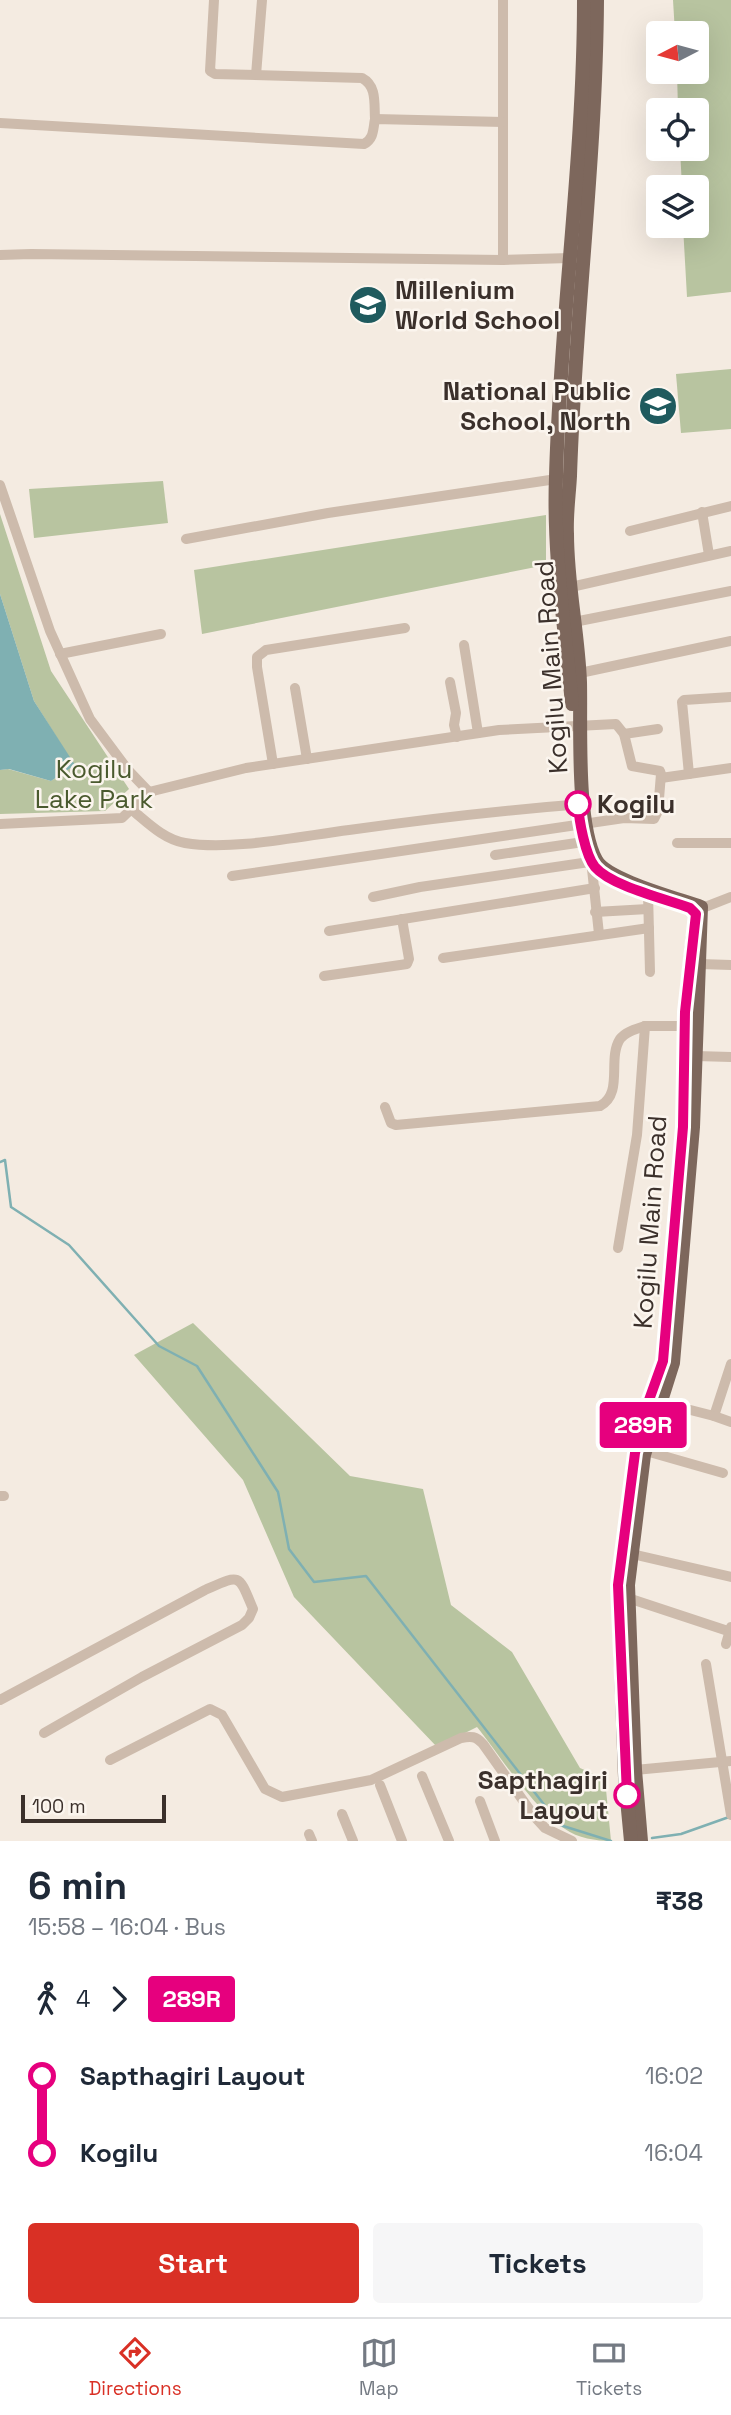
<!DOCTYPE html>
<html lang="en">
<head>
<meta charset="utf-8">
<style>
  :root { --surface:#fff; --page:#f6f6f7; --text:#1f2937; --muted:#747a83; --line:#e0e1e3; --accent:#d93025 }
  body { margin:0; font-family:"Space Grotesk",sans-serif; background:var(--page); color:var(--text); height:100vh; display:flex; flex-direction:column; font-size:26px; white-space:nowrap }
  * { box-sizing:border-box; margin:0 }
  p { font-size:23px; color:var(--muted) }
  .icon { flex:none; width:38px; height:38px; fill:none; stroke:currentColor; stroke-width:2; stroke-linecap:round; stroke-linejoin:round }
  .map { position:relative; height:1841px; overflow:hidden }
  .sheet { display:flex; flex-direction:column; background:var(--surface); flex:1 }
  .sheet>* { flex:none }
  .badge { padding:0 14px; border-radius:5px; font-size:24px; line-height:46px }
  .needle { width:46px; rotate:264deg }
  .controls { position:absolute; left:646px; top:21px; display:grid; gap:14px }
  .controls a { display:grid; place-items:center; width:63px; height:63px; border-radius:7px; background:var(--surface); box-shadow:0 7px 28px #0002; font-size:35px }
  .scale { position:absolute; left:21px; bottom:18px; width:145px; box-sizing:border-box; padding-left:7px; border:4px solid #3b302b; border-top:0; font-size:19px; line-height:24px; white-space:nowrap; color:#3b302b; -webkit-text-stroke:5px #fbf5ee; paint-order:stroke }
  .map>.badge { position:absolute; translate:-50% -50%; box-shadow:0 0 0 4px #fff }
  .legs { display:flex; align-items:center; gap:10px; height:77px; padding:0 28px; font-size:23px }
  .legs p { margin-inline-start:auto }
  .overview { display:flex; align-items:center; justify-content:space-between; height:119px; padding:0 28px }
  h1 { font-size:38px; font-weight:700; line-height:52px }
  .primary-button { display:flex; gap:14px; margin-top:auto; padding:14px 28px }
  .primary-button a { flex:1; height:80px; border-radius:7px; background:var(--accent); color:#fff; font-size:28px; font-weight:700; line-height:80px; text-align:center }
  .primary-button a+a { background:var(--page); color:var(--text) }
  ul { padding:0 28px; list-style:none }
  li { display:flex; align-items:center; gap:24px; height:77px; font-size:26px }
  li i { display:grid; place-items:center; width:10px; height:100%; margin:0 9px; background:currentColor }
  li i::after { content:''; width:18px; height:18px; margin:-9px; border:5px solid; border-radius:50%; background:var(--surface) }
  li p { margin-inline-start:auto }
  li:first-child i { background:linear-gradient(#0000 50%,currentColor 0) }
  li:last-child i { background:linear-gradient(currentColor 50%,#0000 0) }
  .dock { display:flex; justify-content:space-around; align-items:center; height:98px; border-top:2px solid var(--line); background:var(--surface); font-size:19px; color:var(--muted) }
  .dock a { display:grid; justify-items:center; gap:4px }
  .dock .active { color:var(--accent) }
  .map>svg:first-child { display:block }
  .green { fill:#b8c4a0 }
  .water { fill:#7fb0b2 }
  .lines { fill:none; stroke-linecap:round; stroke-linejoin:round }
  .stream { stroke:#7fb0b2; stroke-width:2.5 }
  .minor { stroke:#cdbbac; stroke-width:10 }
  .major { stroke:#7d675c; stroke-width:14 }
  .line-1-casing { stroke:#fff; stroke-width:16 }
  .line-1 { stroke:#e6007e; stroke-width:10 }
  .stop-1-dot { fill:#fff; stroke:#e6007e; stroke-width:3.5 }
  .labels { text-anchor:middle; stroke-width:5; stroke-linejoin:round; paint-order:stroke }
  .poi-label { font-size:26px; font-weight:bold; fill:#3b302b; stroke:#fbf5ee; text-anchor:start }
  .street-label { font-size:26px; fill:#3b302b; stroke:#fbf5ee }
  .park-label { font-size:26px; fill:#4a5a2e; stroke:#fbf5ee }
  .stop-label { font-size:26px; font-weight:bold; fill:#3b302b; stroke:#fbf5ee; text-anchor:start }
</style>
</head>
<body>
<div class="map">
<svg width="731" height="1841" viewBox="0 0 731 1841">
  <rect width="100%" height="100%" fill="#f4ebe1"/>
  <!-- green -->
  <g class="green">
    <polygon points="673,0 731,0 731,292 687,297 683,226 696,226 696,187 682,187 680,149 696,149 696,110 678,110 677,72 696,72 696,33 675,33"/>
    <polygon points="731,369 731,429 681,433 676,374"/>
    <polygon points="163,481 168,523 34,538 29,489"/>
    <polygon points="0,514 51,671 129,789 105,811 0,814 0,770 8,769 51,781 74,765 34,701 0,594"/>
    <polygon points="546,515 546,565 202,634 194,570"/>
    <path d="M 193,1323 L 350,1476 L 423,1489 L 451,1605 L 512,1652 L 580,1768 L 605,1779 L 611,1841 C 597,1841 577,1838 565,1829 C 535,1810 500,1756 477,1727 L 437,1747 L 294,1597 L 243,1480 L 134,1355 Z"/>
  </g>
  <!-- water -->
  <polygon class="water" points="0,594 34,701 75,765 51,781 9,769 0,770"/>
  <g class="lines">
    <!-- stream -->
    <g class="stream">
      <polyline points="0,1162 5,1160 11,1207 69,1245 159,1346 197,1366 278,1492 289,1549 314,1582 366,1576 560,1825 611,1841"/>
      <polyline points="652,1838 681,1834 729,1817"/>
    </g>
    <!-- minor -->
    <g class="minor">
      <path d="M 214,0 L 210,71 L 215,74 L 362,78 C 377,86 374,103 375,119"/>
      <polyline points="503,0 503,260 570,258"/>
      <polyline points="256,75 262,0"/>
      <path d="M 0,123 L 364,144 C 374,139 373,129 375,119 L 503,122"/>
      <polyline points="0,255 31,254 503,260"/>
      <polyline points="0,485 50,631 90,719 128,770 149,792"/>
      <polyline points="702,512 709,555"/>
      <polyline points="630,531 731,506"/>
      <polyline points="186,539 328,513 563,478"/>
      <polyline points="571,587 731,551"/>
      <polyline points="574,622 731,591"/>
      <polyline points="464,645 478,733"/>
      <polyline points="60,654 161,634"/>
      <polyline points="580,673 731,641"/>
      <polyline points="450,682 456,713 454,725 457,737"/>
      <polyline points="295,688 307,759"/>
      <polyline points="624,734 658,729"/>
      <polyline points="273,764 257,667 257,657 266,650 405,628"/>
      <polyline points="689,774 682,702 684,700 731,697"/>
      <polyline points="661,778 731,768"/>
      <path d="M 131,809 C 147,822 163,839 185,843 C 232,851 301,836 349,830 C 427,819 505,810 583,804"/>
      <polyline points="0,824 122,818 149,792 246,768 499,730 616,724 624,734 632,766 660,771 661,774 658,811 654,819 624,818 232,876"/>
      <polyline points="677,843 731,843"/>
      <polyline points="495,855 590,841"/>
      <polyline points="599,864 592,869 599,934"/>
      <polyline points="648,893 650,972"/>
      <polyline points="373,897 420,887 596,861"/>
      <polyline points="695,911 731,897"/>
      <polyline points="595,912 648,909"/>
      <polyline points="329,931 595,888"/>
      <polyline points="443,958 649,928"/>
      <polyline points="700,964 731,965"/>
      <polyline points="324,976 407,964 409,959 402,919"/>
      <polyline points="696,1056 731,1057"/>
      <path d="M 385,1107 L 391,1123 L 396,1125 L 600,1106 C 624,1093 607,1059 620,1039 C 626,1031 637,1029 645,1026"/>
      <polyline points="618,1248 637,1135 645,1026 685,1026"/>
      <polyline points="655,1401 714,1416 731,1364"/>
      <polyline points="714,1416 731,1422"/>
      <polyline points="646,1451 723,1473"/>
      <polyline points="0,1496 4,1496"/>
      <polyline points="632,1554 731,1577"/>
      <polyline points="628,1598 731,1632"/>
      <polyline points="726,1644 731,1627"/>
      <polyline points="706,1664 731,1815"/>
      <path d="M 0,1700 L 205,1590 C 241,1574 238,1573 253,1609 L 249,1618 L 242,1625 L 142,1677 L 44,1733"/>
      <path d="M 110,1760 L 210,1709 L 222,1715 L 265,1789 L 282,1797 L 371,1780 L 461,1738 C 471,1736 476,1736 483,1744 L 534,1816 L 545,1828 L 572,1841"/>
      <polyline points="629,1768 635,1770 731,1761"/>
      <polyline points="422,1776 449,1841"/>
      <polyline points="380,1785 402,1841"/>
      <polyline points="480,1801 495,1841"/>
      <polyline points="342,1814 353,1841"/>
      <polyline points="309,1834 312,1841"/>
    </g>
    <!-- major -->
    <g class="major">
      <path d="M 597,0 C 596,159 575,317 570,476 C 569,495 566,515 567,534 C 567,584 578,632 580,682 C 581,725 576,824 596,860 C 606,880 679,899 701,907 L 693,1127 L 673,1363 L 644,1455 L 628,1585 L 635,1770 L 641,1841"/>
      <path d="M 572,704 C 565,629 553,553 556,477 C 560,318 584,159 584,0"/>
      <polyline points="631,1841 625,1778 618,1585 635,1453 649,1400 663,1361 683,1127 685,1012 693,936"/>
    </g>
  </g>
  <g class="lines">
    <defs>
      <path id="line-1" d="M 578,804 C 579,820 585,855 595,867 C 611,886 666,899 690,908 L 696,914 L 685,1012 L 683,1127 L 663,1361 L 649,1400 L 635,1453 L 618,1585 L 627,1795"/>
    </defs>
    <!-- line-1 casing -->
    <use href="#line-1" class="line-1-casing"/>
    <!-- line-1 -->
    <use href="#line-1" class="line-1"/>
  </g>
  <!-- icons -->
  <defs>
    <symbol id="school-disc" viewBox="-11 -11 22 22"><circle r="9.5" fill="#1f5a5e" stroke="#fbf5ee"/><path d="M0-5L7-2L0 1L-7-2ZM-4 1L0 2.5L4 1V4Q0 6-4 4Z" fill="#fff"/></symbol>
  </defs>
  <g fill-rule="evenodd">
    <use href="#school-disc" x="346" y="283" width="44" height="44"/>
    <use href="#school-disc" x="636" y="384" width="44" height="44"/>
  </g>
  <!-- markers -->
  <g class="stop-1-dot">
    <circle cx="578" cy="804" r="12"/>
    <circle cx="627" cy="1795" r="12"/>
  </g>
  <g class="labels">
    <!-- poi labels -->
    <g class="poi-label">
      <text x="395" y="299">Millenium<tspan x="395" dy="30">World School</tspan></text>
      <text x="631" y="400" text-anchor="end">National Public<tspan x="631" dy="30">School, North</tspan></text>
    </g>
    <!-- street labels -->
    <g class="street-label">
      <text transform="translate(551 667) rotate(-94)" y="9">Kogilu Main Road</text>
      <text transform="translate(650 1222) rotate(-86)" y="9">Kogilu Main Road</text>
    </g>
    <!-- park labels -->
    <g class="park-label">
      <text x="94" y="778">Kogilu<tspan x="94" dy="30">Lake Park</tspan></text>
    </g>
    <!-- stop labels -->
    <g class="stop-label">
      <text x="597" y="813">Kogilu</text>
      <text x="608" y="1789" text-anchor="end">Sapthagiri<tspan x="608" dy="30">Layout</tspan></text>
    </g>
  </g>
</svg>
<div class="controls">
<a><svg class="needle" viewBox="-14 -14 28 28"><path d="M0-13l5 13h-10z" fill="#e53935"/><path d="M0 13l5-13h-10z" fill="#747a83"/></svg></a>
<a><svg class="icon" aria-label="locate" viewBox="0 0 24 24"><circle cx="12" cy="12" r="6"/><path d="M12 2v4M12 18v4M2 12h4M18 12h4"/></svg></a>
<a><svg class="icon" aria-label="layers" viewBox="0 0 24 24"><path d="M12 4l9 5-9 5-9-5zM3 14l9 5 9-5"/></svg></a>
</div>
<div class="scale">100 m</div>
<b class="badge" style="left:643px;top:1425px;background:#e6007e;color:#fff">289R</b>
</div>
<section class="sheet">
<div class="overview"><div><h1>6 min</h1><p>15:58 – 16:04 · Bus</p></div><b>₹38</b></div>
<div class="legs"><svg class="icon" aria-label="walk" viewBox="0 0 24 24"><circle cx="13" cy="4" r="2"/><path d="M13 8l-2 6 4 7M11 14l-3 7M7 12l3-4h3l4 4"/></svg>4<svg class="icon" aria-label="forward" viewBox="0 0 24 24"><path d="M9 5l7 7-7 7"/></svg><b class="badge" style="background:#e6007e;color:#fff">289R</b></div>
<ul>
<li><i style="color:#e6007e"></i><b>Sapthagiri Layout</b><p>16:02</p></li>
<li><i style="color:#e6007e"></i><b>Kogilu</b><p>16:04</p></li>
</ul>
<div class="primary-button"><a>Start</a><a>Tickets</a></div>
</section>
<nav class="dock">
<a class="active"><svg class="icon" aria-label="directions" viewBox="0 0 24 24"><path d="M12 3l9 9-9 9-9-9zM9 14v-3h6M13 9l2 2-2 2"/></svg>Directions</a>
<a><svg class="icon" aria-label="map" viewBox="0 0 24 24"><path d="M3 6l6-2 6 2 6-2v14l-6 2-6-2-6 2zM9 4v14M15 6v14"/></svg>Map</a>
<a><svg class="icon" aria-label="tickets" viewBox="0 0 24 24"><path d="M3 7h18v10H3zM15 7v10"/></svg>Tickets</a>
</nav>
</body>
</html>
